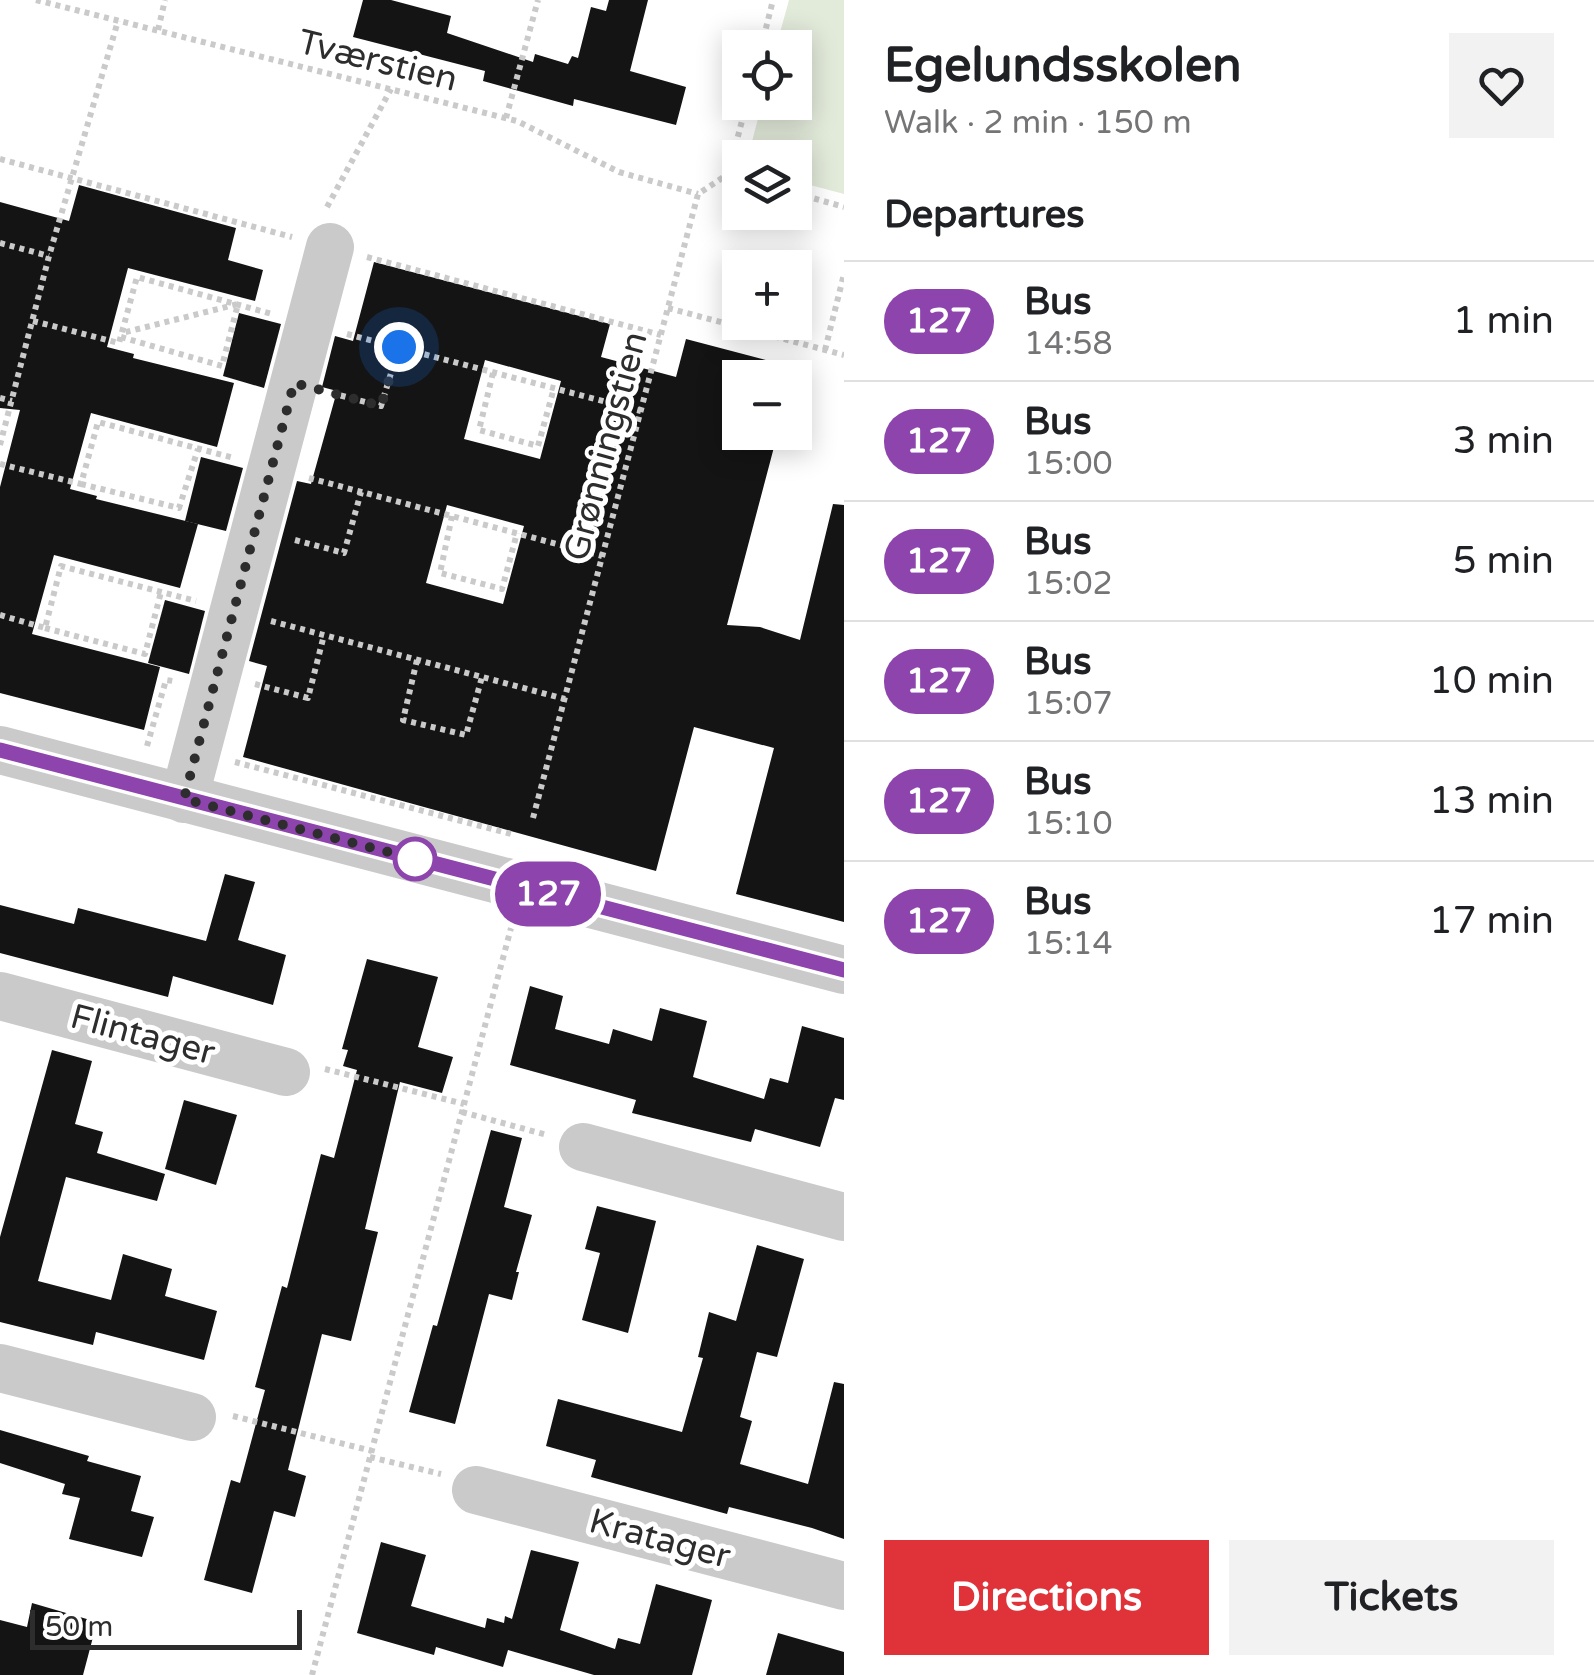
<!DOCTYPE html>
<html lang="en">
<head>
<meta charset="utf-8">
<style>
  :root { --surface:#fff; --page:#f2f2f2; --text:#202124; --muted:#757577; --line:#e0e0e0; --accent:#e03239 }
  body { margin:0; font-family:"Varela Round",sans-serif; background:var(--page); color:var(--text); height:100vh; display:flex; flex-direction:column; font-size:38px; white-space:nowrap }
  * { box-sizing:border-box; margin:0 }
  p { font-size:32px; color:var(--muted) }
  .icon { flex:none; width:55px; height:55px; fill:none; stroke:currentColor; stroke-width:2; stroke-linecap:round; stroke-linejoin:round }
  .map { position:relative; flex:1; overflow:hidden }
  .sheet { display:flex; flex-direction:column; background:var(--surface); width:750px }
  .sheet>* { flex:none }
  .badge { padding:0 20px; border-radius:32px; font-size:35px; line-height:65px }
  .buttons { position:absolute; left:722px; top:30px; display:grid; gap:20px }
  .buttons a { display:grid; place-items:center; width:90px; height:90px; border-radius:0px; background:var(--surface); box-shadow:0 5px 25px #0003; font-size:50px }
  .scale { position:absolute; left:30px; bottom:25px; width:272px; box-sizing:border-box; padding-left:10px; border:5px solid #2d2d2d; border-top:0; font-size:28px; line-height:35px; white-space:nowrap; color:#2d2d2d; -webkit-text-stroke:8px #fff; paint-order:stroke }
  .you { position:absolute; width:50px; height:50px; margin:-25px; border:8px solid #fff; border-radius:50%; background:#1a73e8; box-shadow:0 0 0 15px #1a73e833 }
  .map>.badge { position:absolute; translate:-50% -50%; box-shadow:0 0 0 5px #fff }
  h2 { padding:0 40px; font-size:38px; line-height:90px }
  .round { display:grid; place-items:center; flex:none; width:105px; height:105px; border-radius:0px; background:var(--page) }
  .head { display:flex; align-items:center; justify-content:space-between; height:170px; padding:0 40px }
  h1 { font-size:48px; font-weight:700; line-height:75px }
  .cta { display:flex; gap:20px; margin-top:auto; padding:20px 40px }
  .cta a { flex:1; height:115px; border-radius:0px; background:var(--accent); color:#fff; font-size:40px; font-weight:700; line-height:115px; text-align:center }
  .cta a+a { background:var(--page); color:var(--text) }
  ul { padding:0; list-style:none }
  li { display:flex; align-items:center; gap:30px; height:120px; padding:0 40px; border-top:2px solid var(--line) }
  li div { flex:1 }
  li b { display:block; font-size:38px }
  li em { font-style:normal }
  li .badge { min-width:110px; font-weight:700; text-align:center }
  main { display:flex; flex:1; min-height:0 }
  .map>svg:first-child { display:block }
  .green { fill:#e2eada }
  .building { fill:#141414; fill-rule:evenodd }
  .lines { fill:none; stroke-linecap:round; stroke-linejoin:round }
  .path { stroke:#cacaca; stroke-width:6; stroke-dasharray:5 5; stroke-linecap:butt }
  .minor { stroke:#cacaca; stroke-width:48 }
  .line-casing { stroke:#fff; stroke-width:22 }
  .line { stroke:#8e44ad; stroke-width:15 }
  .walk { stroke:#2d2d2d; stroke-width:10; stroke-dasharray:0 18 }
  .stop-dot { fill:#fff; stroke:#8e44ad; stroke-width:5 }
  .labels { text-anchor:middle; stroke-width:10; stroke-linejoin:round; paint-order:stroke }
  .street-label { font-size:35px; fill:#2d2d2d; stroke:#fff }
</style>
</head>
<body>
<main>
<div class="map">
<svg width="844" height="1675" viewBox="0 0 844 1675">
  <rect width="100%" height="100%" fill="#fff"/>
  <!-- green -->
  <polygon class="green" points="789,0 844,0 844,194 795,181 795,158 748,157 762,103 795,102 795,48 776,47"/>
  <!-- building -->
  <g class="building">
    <polygon points="363,0 391,0 451,16 447,33 533,62 535,54 568,64 572,56 578,58 591,7 606,11 609,0 648,0 630,71 686,87 676,125 574,99 573,106 483,81 485,71 353,37"/>
    <polygon points="79,185 236,228 228,260 263,270 255,301 128,268 107,347 134,354 133,358 234,383 217,447 91,413 70,489 97,496 96,499 198,524 180,588 54,555 32,634 160,667 144,730 0,693 0,487 20,410 0,408 0,202 69,221"/>
    <path d="M 374,262 L 610,324 L 601,357 L 676,377 L 686,339 L 796,368 L 794,378 L 740,378 L 740,432 L 778,432 L 727,625 L 760,627 L 800,640 L 833,504 L 844,505 L 844,922 L 736,894 L 774,748 L 694,727 L 656,871 L 243,757 L 267,666 L 249,661 L 297,481 L 311,484 L 337,391 L 322,387 L 335,336 L 353,341 ZM 485,360 L 561,381 L 540,459 L 464,439 ZM 447,505 L 524,526 L 503,604 L 426,583 Z"/>
    <polygon points="239,313 281,324 264,388 223,376"/>
    <polygon points="201,457 243,468 226,531 185,521"/>
    <polygon points="165,600 205,611 189,674 148,663"/>
    <polygon points="225,874 255,882 238,940 286,955 273,1005 173,976 168,997 0,953 0,905 74,924 78,908 206,941"/>
    <polygon points="367,959 438,977 418,1047 453,1057 442,1093 400,1082 365,1229 378,1232 351,1341 322,1334 288,1470 306,1476 295,1517 274,1511 252,1593 204,1580 231,1480 240,1483 265,1390 255,1387 282,1286 287,1288 321,1154 334,1158 357,1070 343,1066 348,1050 342,1049"/>
    <polygon points="530,986 563,996 555,1029 609,1044 613,1029 652,1041 660,1008 707,1021 693,1077 764,1099 770,1078 788,1083 802,1026 844,1038 844,1100 835,1098 820,1147 755,1129 751,1142 632,1113 636,1100 510,1065"/>
    <polygon points="52,1050 92,1061 75,1124 103,1132 97,1153 165,1174 157,1201 66,1177 38,1281 111,1300 123,1254 172,1269 165,1296 217,1311 204,1360 96,1332 93,1345 0,1322 0,1237"/>
    <polygon points="184,1100 237,1115 216,1185 165,1169"/>
    <polygon points="491,1130 522,1138 504,1207 532,1215 516,1272 519,1272 512,1300 489,1294 455,1424 409,1412 433,1325 437,1326"/>
    <polygon points="597,1206 656,1221 628,1333 582,1320 600,1253 585,1249"/>
    <polygon points="757,1245 804,1259 777,1357 757,1352 740,1417 752,1421 740,1464 808,1484 834,1382 844,1384 844,1539 812,1528 729,1507 727,1514 591,1477 596,1460 546,1446 558,1399 682,1432 703,1358 698,1357 709,1312 736,1321"/>
    <polygon points="0,1430 89,1456 87,1461 141,1476 131,1511 154,1517 142,1557 69,1539 80,1498 62,1494 65,1484 0,1463"/>
    <polygon points="381,1542 426,1555 411,1606 485,1628 487,1618 504,1623 505,1616 512,1619 531,1550 579,1562 560,1630 615,1649 618,1638 640,1644 656,1584 712,1600 692,1675 594,1675 508,1650 503,1667 436,1647 434,1655 357,1633"/>
    <polygon points="32,1603 97,1622 83,1675 0,1675 0,1620 27,1627"/>
    <polygon points="778,1633 844,1652 844,1675 766,1675"/>
  </g>
  <g class="lines">
    <!-- path -->
    <g class="path">
      <polyline points="36,0 517,121 619,172 698,194"/>
      <polyline points="158,30 165,0"/>
      <polyline points="761,48 773,0"/>
      <polyline points="506,118 538,0"/>
      <polyline points="0,159 292,237"/>
      <polyline points="795,193 844,207"/>
      <polyline points="327,207 391,89"/>
      <polyline points="0,243 49,256"/>
      <polyline points="367,257 661,335"/>
      <polyline points="668,308 844,355"/>
      <polyline points="33,321 119,343 137,277 272,314"/>
      <polyline points="347,334 641,411"/>
      <polyline points="121,337 222,366 238,304 122,333"/>
      <polyline points="825,350 844,274"/>
      <polyline points="493,373 479,430 538,446 554,388"/>
      <polyline points="331,393 381,406 399,347"/>
      <polyline points="0,398 12,401"/>
      <polyline points="0,445 49,256 118,21"/>
      <polyline points="0,464 81,484 98,422 234,458"/>
      <polyline points="309,478 602,556"/>
      <polyline points="81,484 179,508 198,449"/>
      <polyline points="452,516 440,573 502,589 517,533"/>
      <polyline points="295,540 344,553 361,492"/>
      <polyline points="0,615 45,628 61,566 196,601"/>
      <polyline points="271,621 565,699"/>
      <polyline points="45,628 145,654 161,592"/>
      <polyline points="417,660 403,720 466,735 482,677"/>
      <polyline points="255,684 308,698 324,635"/>
      <polyline points="147,746 166,680 173,681"/>
      <polyline points="235,762 515,835"/>
      <polyline points="533,818 698,194 728,174 747,102"/>
      <polyline points="325,1069 464,1104"/>
      <polyline points="462,1112 547,1135"/>
      <polyline points="233,1416 372,1451"/>
      <polyline points="370,1457 441,1474"/>
      <polyline points="312,1675 511,928"/>
    </g>
    <!-- minor -->
    <g class="minor">
      <polyline points="0,750 844,970"/>
      <polyline points="184,799 330,247"/>
      <polyline points="0,996 286,1072"/>
      <polyline points="583,1147 844,1217"/>
      <polyline points="0,1368 192,1417"/>
      <polyline points="476,1490 844,1586"/>
    </g>
  </g>
  <g class="lines">
    <defs>
      <polyline id="line" points="0,750 844,970"/>
    </defs>
    <!-- line casing -->
    <use href="#line" class="line-casing"/>
    <!-- line -->
    <use href="#line" class="line"/>
    <!-- walk -->
    <polyline class="walk" points="399,347 381,406 294,383 184,799 415,859"/>
  </g>
  <!-- markers -->
  <circle class="stop-dot" cx="415" cy="859" r="20"/>
  <g class="labels">
    <!-- street labels -->
    <g class="street-label">
      <text transform="translate(378 60) rotate(14)" y="12">Tværstien</text>
      <text transform="translate(605 446) rotate(-75)" y="12">Grønningstien</text>
      <text transform="translate(143 1034) rotate(15)" y="12">Flintager</text>
      <text transform="translate(660 1538) rotate(15)" y="12">Kratager</text>
    </g>
  </g>
</svg>
<div class="buttons">
<a><svg class="icon" aria-label="locate" viewBox="0 0 24 24"><circle cx="12" cy="12" r="6"/><path d="M12 2v4M12 18v4M2 12h4M18 12h4"/></svg></a>
<a><svg class="icon" aria-label="layers" viewBox="0 0 24 24"><path d="M12 4l9 5-9 5-9-5zM3 14l9 5 9-5"/></svg></a>
<a>+</a>
<a>−</a>
</div>
<div class="scale">50 m</div>
<div class="you" style="left:399px;top:347px"></div>
<b class="badge" style="left:548px;top:894px;background:#8e44ad;color:#fff">127</b>
</div>
<section class="sheet">
<div class="head"><div><h1>Egelundsskolen</h1><p>Walk · 2 min · 150 m</p></div><a class="round"><svg class="icon" aria-label="heart" viewBox="0 0 24 24"><path d="M12 20l-8-8c-3-5 5-10 8-4 3-6 11-1 8 4z"/></svg></a></div>
<h2>Departures</h2>
<ul>
<li><span class="badge" style="background:#8e44ad;color:#fff">127</span><div><b>Bus</b><p>14:58</p></div><em>1 min</em></li>
<li><span class="badge" style="background:#8e44ad;color:#fff">127</span><div><b>Bus</b><p>15:00</p></div><em>3 min</em></li>
<li><span class="badge" style="background:#8e44ad;color:#fff">127</span><div><b>Bus</b><p>15:02</p></div><em>5 min</em></li>
<li><span class="badge" style="background:#8e44ad;color:#fff">127</span><div><b>Bus</b><p>15:07</p></div><em>10 min</em></li>
<li><span class="badge" style="background:#8e44ad;color:#fff">127</span><div><b>Bus</b><p>15:10</p></div><em>13 min</em></li>
<li><span class="badge" style="background:#8e44ad;color:#fff">127</span><div><b>Bus</b><p>15:14</p></div><em>17 min</em></li>
</ul>
<div class="cta"><a>Directions</a><a>Tickets</a></div>
</section>
</main>
</body>
</html>
